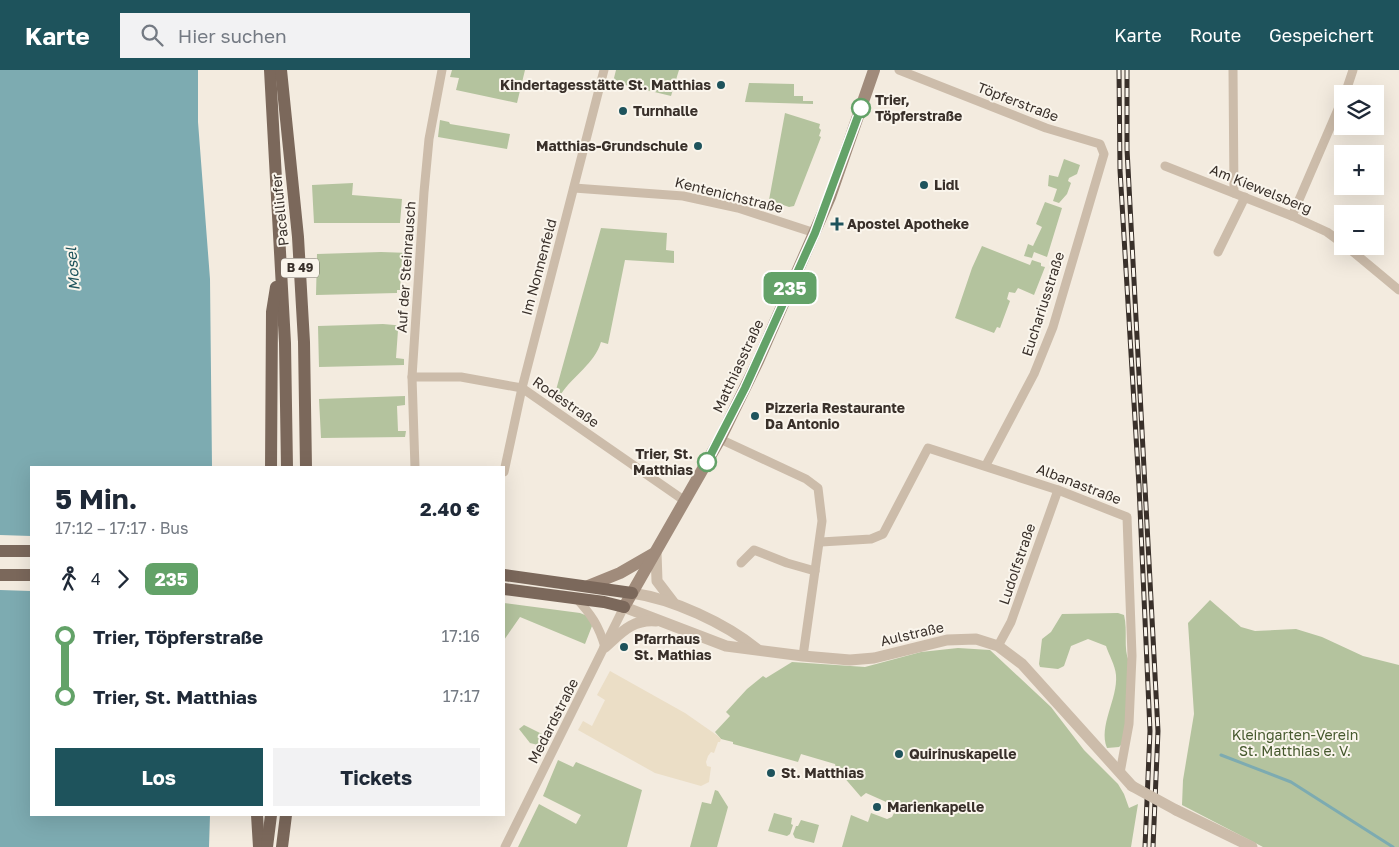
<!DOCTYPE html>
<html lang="de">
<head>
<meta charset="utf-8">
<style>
  :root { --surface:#fff; --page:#f2f2f3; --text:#1f2937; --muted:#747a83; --accent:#1e535c }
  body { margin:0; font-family:"Golos Text",sans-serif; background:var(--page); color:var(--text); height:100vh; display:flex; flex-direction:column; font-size:19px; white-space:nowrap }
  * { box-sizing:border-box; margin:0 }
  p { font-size:16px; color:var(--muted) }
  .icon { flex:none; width:28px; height:28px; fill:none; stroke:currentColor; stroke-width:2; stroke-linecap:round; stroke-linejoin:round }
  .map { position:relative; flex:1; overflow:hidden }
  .sheet { position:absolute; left:30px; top:396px; width:475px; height:350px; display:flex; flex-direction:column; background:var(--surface); border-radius:0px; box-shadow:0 5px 20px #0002 }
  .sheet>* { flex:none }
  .badge { padding:0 10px; border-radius:8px; font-size:18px; line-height:32px }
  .tools { position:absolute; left:1334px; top:15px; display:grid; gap:10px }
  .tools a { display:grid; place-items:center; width:50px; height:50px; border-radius:0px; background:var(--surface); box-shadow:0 5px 20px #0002; font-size:25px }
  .map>.badge { position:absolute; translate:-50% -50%; box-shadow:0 0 0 2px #fff }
  .legs { display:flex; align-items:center; gap:8px; height:55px; padding:0 25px; font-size:16px }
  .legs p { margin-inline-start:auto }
  .overview { display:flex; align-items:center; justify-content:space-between; height:85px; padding:0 25px }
  h1 { font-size:28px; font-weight:700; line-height:38px }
  .primary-button { display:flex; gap:10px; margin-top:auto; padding:10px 25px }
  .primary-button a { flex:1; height:58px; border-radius:0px; background:var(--accent); color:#fff; font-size:20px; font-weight:700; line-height:58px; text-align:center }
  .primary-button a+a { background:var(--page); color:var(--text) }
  ul { padding:0 25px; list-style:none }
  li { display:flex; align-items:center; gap:18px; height:60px; font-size:19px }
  li i { display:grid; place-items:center; width:8px; height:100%; margin:0 6px; background:currentColor }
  li i::after { content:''; width:12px; height:12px; margin:-6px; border:4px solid; border-radius:50%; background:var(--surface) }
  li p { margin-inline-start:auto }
  li:first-child i { background:linear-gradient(#0000 50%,currentColor 0) }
  li:last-child i { background:linear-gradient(currentColor 50%,#0000 0) }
  header { display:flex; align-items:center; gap:30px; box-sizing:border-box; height:70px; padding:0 25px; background:var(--accent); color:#fff }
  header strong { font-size:24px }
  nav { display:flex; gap:28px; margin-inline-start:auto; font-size:18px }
  .search { width:350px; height:45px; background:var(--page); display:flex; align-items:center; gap:12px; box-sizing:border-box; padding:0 18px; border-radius:0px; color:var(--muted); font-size:19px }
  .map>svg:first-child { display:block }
  .green { fill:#b4c39e }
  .plaza { fill:#ebdec6 }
  .water { fill:#7dabb1 }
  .pier { fill:#f3ebdf }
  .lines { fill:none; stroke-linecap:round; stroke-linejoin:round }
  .stream { stroke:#7dabb1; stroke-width:3 }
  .minor { stroke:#ccbcaa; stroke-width:9 }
  .tertiary { stroke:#ccbcaa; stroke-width:11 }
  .secondary { stroke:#a08b7b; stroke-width:12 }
  .primary { stroke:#7b685b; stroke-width:12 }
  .rail-casing { stroke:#39302a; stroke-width:5 }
  .rail { stroke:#faf5ec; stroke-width:3; stroke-dasharray:9; stroke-linecap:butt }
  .tertiary-bridge { stroke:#ccbcaa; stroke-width:11 }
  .line-1-casing { stroke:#fff; stroke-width:11 }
  .line-1 { stroke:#63a268; stroke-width:8 }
  .poi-dot { fill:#1e535c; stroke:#faf5ec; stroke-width:2 }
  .stop-1-dot { fill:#fff; stroke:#63a268; stroke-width:2.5 }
  .labels { text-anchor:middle; stroke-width:4; stroke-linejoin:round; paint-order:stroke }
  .shield { fill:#faf5ec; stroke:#736b64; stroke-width:1 }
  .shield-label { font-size:12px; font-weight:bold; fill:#39302a }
  .poi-label { font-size:14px; font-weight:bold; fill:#39302a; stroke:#faf5ec; text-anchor:start }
  .stop-label { font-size:14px; font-weight:bold; fill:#39302a; stroke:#faf5ec; text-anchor:start }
  .street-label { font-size:14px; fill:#39302a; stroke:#faf5ec }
  .park-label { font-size:14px; fill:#45582d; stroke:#faf5ec }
  .water-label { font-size:15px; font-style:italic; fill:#1e535c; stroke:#faf5ec }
</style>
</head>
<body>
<header>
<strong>Karte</strong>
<div class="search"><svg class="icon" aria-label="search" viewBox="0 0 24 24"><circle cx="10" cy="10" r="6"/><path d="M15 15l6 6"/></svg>Hier suchen</div>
<nav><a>Karte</a><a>Route</a><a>Gespeichert</a></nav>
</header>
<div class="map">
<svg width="1399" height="777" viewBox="0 0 1399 777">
  <rect width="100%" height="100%" fill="#f3ebdf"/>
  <!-- green -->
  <g class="green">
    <polygon points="452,0 525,0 517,33 456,20 459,8 450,7"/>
    <polygon points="616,0 679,0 671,26 613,12"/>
    <polygon points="749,13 794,14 794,26 803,26 803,31 813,31 813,34 745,32"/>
    <polygon points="785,43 820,54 819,58 821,60 819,66 821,67 794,136 789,137 769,130"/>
    <polygon points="440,50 449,52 450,54 510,64 507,79 438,67"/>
    <polygon points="1064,89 1080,95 1077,104 1069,108 1068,111 1071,113 1067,124 1059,133 1053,131 1057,119 1048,116 1049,105 1058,107"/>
    <polygon points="353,113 352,125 402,129 400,153 314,153 312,115"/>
    <polygon points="1045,132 1062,138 1047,187 1034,182 1032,188 1024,186 1028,174 1033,176 1042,157 1036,154"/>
    <path d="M 601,158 L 667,163 L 666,180 L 674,181 L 674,193 L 625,190 L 608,274 L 601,272 C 595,293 573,306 561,324 L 556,320 Z"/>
    <polygon points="982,176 1030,195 1032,190 1041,193 1041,196 1045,197 1034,225 1018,218 1015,223 1009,222 1007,229 1010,231 1000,258 997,257 994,263 955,248 972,198"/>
    <polygon points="381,182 410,183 410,188 402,188 400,220 397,220 397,223 316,225 317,184"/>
    <polygon points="383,254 406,256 406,261 398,260 396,288 404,289 404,295 319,297 318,256"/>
    <polygon points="405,326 405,335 397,336 398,361 406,361 405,367 321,368 319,329"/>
    <polygon points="1210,530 1241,557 1255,561 1296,559 1322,567 1363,586 1399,595 1399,777 1263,777 1182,735 1183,710 1194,644 1188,553"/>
    <polygon points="504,533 580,543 590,547 592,556 585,574 520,547 504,570"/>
    <path d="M 1118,543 L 1124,545 C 1128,561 1123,578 1129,592 L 1124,672 L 1119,677 L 1107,678 C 1098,656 1118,629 1116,605 C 1115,595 1109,585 1106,576 L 1088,569 L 1071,576 L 1064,596 L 1058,599 L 1040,597 L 1039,594 L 1042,569 L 1051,562 L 1062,544 Z"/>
    <polygon points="958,578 990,580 1051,637 1084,680 1118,714 1124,724 1129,738 1138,734 1131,777 842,777 851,745 868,752 871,743 887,749 892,747 895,741 893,735 866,723 861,727 836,698 835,694 801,684 798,692 733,674 733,672 721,669 715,662 730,646 726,642 747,619 763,606 766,608 792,592 865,597 921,582"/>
    <polygon points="524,655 542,664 538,675 530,673 519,659"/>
    <polygon points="558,690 573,697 576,692 642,720 627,777 518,777 539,734 576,754 581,745 543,726"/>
    <polygon points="715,720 718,721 728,737 717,777 690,777 702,732 711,734"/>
    <polygon points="774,743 792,748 791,754 793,755 790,764 787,766 768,761"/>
    <polygon points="801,750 819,755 814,773 795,768 793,764 796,756 798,756"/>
  </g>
  <!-- plaza -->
  <polygon class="plaza" points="610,601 685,643 718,666 721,669 720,672 718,672 714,683 711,682 708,686 706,692 707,696 711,697 709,712 701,716 655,703 578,660 583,651 592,656 605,630 597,625"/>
  <!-- water -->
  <polygon class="water" points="0,0 198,0 198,52 210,209 212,397 31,398 31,745 210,745 209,777 0,777"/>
  <!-- pier -->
  <polygon class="pier" points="0,465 31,466 31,521 0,520"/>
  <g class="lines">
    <!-- stream -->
    <polyline class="stream" points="1221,685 1291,712 1393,777"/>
    <!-- minor -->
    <g class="minor">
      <polyline points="899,0 1046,58 1100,74 1104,84 1053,257 1034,304 986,395"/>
      <polyline points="1233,0 1234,123"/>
      <polyline points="1345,24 1353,0"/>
      <polyline points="1165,96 1292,146 1327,162 1342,173"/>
      <polyline points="574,118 683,126 738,138 815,163"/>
      <polyline points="1292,146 1342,30"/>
      <polyline points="1346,176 1399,220"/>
      <polyline points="1218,182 1245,127"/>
      <polyline points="412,307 461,307 522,318 685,431"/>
      <polyline points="720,369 806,409 818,418 822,451 803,586"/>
      <polyline points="415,398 412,307 424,122 429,69 442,0"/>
      <polyline points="504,402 522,318 604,0"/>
      <polyline points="821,472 871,469 883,464 928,378 1058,420 1127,447 1132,586 1129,654 1120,703"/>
      <polyline points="741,493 754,480 787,493 815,501"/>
      <path d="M 576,528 C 591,544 599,556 605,577"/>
      <polyline points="998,576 1011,552 1058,420"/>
      <polyline points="505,777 624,537"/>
    </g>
    <!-- tertiary -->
    <g class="tertiary">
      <polyline points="656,482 657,511 673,532"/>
      <path d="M 632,523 C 673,529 725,553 757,579"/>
      <polyline points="624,537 726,576 803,586 850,590 874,588 947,570 976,569 998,576 1022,594 1132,716"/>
      <path d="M 605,577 C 621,563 632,549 656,551"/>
      <polyline points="1176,740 1252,777"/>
    </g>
    <!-- secondary -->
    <g class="secondary">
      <polyline points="588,516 620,503 653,484"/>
      <polyline points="624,537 720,369 758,291 830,127 874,0"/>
    </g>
    <!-- primary -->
    <g class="primary">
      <polyline points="270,0 285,273 287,398"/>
      <polyline points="281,0 298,167 304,272 306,398"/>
      <polyline points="271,398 272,242 276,217"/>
      <polyline points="0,481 31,481"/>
      <polyline points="0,505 31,505"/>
      <polyline points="504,505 632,523"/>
      <polyline points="504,519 604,532 624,537"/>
      <polyline points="257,745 259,777"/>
      <polyline points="267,777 271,745"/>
      <polyline points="282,777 286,745"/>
    </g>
    <defs>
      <g id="rail">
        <polyline points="1119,0 1120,100 1139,416 1150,661 1145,777"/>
        <polyline points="1127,0 1127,79 1158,661 1153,777"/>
      </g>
    </defs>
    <!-- rail casing -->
    <use href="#rail" class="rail-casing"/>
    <!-- rail -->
    <use href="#rail" class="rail"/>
    <!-- tertiary-bridge -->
    <polyline class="tertiary-bridge" points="1132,716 1176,740"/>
  </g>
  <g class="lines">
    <defs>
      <polyline id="line-1" points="707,392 745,318 815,163 861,38"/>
    </defs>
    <!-- line-1 casing -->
    <use href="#line-1" class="line-1-casing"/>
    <!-- line-1 -->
    <use href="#line-1" class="line-1"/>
  </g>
  <!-- markers -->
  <g class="poi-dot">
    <circle cx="721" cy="15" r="5"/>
    <circle cx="623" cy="41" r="5"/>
    <circle cx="698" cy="76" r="5"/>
    <circle cx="924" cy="115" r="5"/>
    <path d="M834.5 146.5h5v5h5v5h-5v5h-5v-5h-5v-5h5z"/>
    <circle cx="755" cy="346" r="5"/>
    <circle cx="624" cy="577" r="5"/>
    <circle cx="899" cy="684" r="5"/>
    <circle cx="771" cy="703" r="5"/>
    <circle cx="877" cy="737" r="5"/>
  </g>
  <g class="stop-1-dot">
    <circle cx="861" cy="38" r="9"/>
    <circle cx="707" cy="392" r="9"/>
  </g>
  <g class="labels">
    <!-- shield labels -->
    <rect class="shield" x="281" y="188.5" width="38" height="19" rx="4"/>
    <g class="shield-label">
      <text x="300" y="202">B 49</text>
    </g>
    <!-- poi labels -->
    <g class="poi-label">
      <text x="711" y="20" text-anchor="end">Kindertagesstätte St. Matthias</text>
      <text x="633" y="46">Turnhalle</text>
      <text x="688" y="81" text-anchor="end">Matthias-Grundschule</text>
      <text x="934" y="120">Lidl</text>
      <text x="847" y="159">Apostel Apotheke</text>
      <text x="765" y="343">Pizzeria Restaurante<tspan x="765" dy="16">Da Antonio</tspan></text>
      <text x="634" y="574">Pfarrhaus<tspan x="634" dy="16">St. Mathias</tspan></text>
      <text x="909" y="689">Quirinuskapelle</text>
      <text x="781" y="708">St. Matthias</text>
      <text x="887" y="742">Marienkapelle</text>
    </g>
    <!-- stop labels -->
    <g class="stop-label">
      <text x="875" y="35">Trier,<tspan x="875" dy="16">Töpferstraße</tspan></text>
      <text x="693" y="389" text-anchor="end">Trier, St.<tspan x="693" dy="16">Matthias</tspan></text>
    </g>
    <!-- street labels -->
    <g class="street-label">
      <text transform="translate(1018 32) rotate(21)" y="5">Töpferstraße</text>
      <text transform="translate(1261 119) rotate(22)" y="5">Am Kiewelsberg</text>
      <text transform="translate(729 125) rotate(14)" y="5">Kentenichstraße</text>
      <text transform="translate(280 140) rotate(-96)" y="5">Pacelliufer</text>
      <text transform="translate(406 197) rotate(-86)" y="5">Auf der Steinrausch</text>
      <text transform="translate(539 197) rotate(-75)" y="5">Im Nonnenfeld</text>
      <text transform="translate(1043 234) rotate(-72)" y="5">Euchariusstraße</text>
      <text transform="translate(738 296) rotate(-65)" y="5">Matthiasstraße</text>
      <text transform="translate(566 332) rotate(35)" y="5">Rodestraße</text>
      <text transform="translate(1079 414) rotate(21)" y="5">Albanastraße</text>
      <text transform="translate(1017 494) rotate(-71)" y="5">Ludolfstraße</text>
      <text transform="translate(912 564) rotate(-13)" y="5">Aulstraße</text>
      <text transform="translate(553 651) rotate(-63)" y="5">Medardstraße</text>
    </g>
    <!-- park labels -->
    <g class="park-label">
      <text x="1295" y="670">Kleingarten-Verein<tspan x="1295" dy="16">St. Matthias e. V.</tspan></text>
    </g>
    <!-- water labels -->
    <g class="water-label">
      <text transform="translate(73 199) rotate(-95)" y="5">Mosel</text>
    </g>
  </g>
</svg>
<div class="tools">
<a><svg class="icon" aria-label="layers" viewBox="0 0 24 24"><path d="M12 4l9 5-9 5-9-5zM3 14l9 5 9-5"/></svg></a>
<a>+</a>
<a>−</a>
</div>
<b class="badge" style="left:790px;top:218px;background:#63a268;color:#fff">235</b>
<section class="sheet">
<div class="overview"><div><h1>5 Min.</h1><p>17:12 – 17:17 · Bus</p></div><b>2.40 €</b></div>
<div class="legs"><svg class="icon" aria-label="walk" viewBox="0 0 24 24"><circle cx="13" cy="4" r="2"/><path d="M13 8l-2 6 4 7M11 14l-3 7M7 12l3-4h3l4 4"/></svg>4<svg class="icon" aria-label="forward" viewBox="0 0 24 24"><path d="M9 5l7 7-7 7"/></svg><b class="badge" style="background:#63a268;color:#fff">235</b></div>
<ul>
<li><i style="color:#63a268"></i><b>Trier, Töpferstraße</b><p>17:16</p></li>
<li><i style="color:#63a268"></i><b>Trier, St. Matthias</b><p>17:17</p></li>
</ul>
<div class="primary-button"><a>Los</a><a>Tickets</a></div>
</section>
</div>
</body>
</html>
